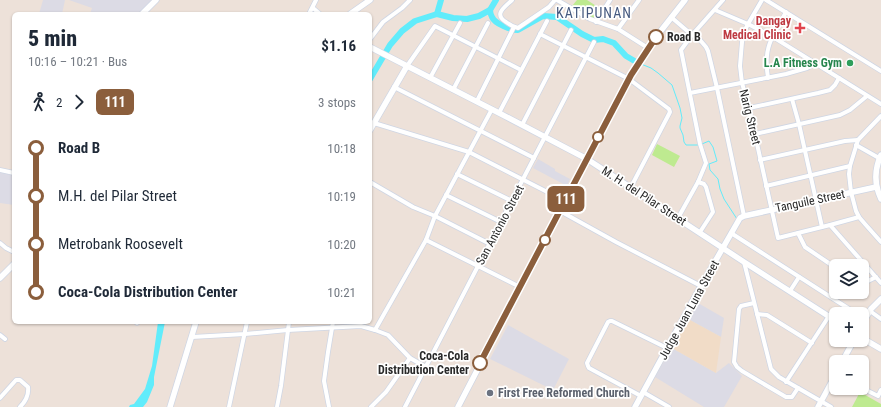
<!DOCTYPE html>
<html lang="en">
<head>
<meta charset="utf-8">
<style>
  :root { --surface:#fff; --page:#f2f2f3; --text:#1f2937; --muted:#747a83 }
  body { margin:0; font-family:"Roboto Condensed",sans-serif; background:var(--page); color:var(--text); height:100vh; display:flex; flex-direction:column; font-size:15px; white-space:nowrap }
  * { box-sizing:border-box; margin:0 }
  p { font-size:13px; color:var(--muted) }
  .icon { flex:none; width:22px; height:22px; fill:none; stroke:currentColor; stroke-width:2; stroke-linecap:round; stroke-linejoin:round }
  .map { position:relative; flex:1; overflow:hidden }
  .drawer { position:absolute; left:12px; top:12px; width:360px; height:312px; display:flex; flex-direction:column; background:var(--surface); border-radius:6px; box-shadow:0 1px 3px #0004 }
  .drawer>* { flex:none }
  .badge { padding:0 8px; border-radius:6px; font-size:14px; line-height:26px }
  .buttons { position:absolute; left:829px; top:259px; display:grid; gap:8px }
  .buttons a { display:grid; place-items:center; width:40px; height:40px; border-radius:6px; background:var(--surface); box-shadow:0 1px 3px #0004; font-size:20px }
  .map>.badge { position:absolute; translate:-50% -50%; box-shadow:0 0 0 2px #fff }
  .legs { display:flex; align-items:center; gap:6px; height:44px; padding:0 16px; font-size:13px }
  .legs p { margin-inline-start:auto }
  .headline { display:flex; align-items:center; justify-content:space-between; height:68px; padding:0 16px }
  h1 { font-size:22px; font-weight:800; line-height:30px }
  ul { padding:0 16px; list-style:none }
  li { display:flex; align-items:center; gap:14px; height:48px; font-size:15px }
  li i { display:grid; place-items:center; width:6px; height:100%; margin:0 5px; background:currentColor }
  li i::after { content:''; width:10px; height:10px; margin:-5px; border:3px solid; border-radius:50%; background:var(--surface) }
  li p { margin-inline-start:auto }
  li:first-child i { background:linear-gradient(#0000 50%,currentColor 0) }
  li:last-child i { background:linear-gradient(currentColor 50%,#0000 0) }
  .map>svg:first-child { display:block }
  .industrial { fill:#dcdbe5 }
  .education { fill:#f1dcc7 }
  .green { fill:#beea90 }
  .water { fill:#61ecfb }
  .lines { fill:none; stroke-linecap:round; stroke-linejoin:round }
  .stream { stroke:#61ecfb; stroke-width:1 }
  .river { stroke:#61ecfb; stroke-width:6 }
  .street-casing { stroke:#cfd6e4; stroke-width:5.5 }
  .secondary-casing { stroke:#cfd6e4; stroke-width:7 }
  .street { stroke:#fff; stroke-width:4 }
  .secondary { stroke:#fff; stroke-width:5.5 }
  .line-1-casing { stroke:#fff; stroke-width:9 }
  .line-1 { stroke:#8b5e3c; stroke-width:6 }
  .health-dot { fill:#e0444e; stroke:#fff; stroke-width:1.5 }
  .stop-1-dot { fill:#fff; stroke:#8b5e3c; stroke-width:2 }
  .leisure-dot { fill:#2e9e5b; stroke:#fff; stroke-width:1.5 }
  .worship-dot { fill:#6b7280; stroke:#fff; stroke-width:1.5 }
  .labels { text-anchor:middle; stroke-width:3.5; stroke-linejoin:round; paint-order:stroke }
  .health-label { font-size:12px; font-weight:bold; fill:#be3a42; stroke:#fff; text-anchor:end }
  .stop-label { font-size:12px; font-weight:bold; fill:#292929; stroke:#fff; text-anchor:start }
  .leisure-label { font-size:12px; font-weight:bold; fill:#27864d; stroke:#fff; text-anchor:end }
  .street-label { font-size:12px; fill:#292929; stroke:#fff }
  .worship-label { font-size:12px; font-weight:bold; fill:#5b616d; stroke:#fff; text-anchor:start }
  .quarter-label { font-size:14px; letter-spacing:1px; fill:#45597f; stroke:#fff }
</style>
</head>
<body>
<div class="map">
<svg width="881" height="407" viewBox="0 0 881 407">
  <rect width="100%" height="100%" fill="#ede1d9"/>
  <!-- industrial -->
  <g class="industrial">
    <polygon points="43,0 65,0 62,14 39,14"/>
    <polygon points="69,0 153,0 139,14 90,14 92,8"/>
    <polygon points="538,159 555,169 555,171 570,179 567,186 533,168"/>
    <polygon points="0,172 14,174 14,205 0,203"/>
    <polygon points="698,303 724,318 721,337 688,319"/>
    <polygon points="508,325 569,359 553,390 490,359"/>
    <polygon points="672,348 716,373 729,363 742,376 724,407 704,407 655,377"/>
  </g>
  <!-- education -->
  <polygon class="education" points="688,319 721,337 716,373 672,348"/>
  <!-- green -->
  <g class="green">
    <polygon points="577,0 587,0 601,9 593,19 572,6"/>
    <polygon points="657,144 680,156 674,167 652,155"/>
    <polygon points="860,392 881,404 881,407 852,407"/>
  </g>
  <!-- water -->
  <polygon class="water" points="158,322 165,322 154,377 154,385 147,402 143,407 129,407 130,405 134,404 145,389 152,366"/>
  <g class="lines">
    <!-- stream -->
    <g class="stream">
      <polyline points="641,64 651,68 658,73 672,85 680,108 682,118 680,126 680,128 683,135 684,142 686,145 699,145"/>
      <polyline points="702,144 709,141 713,147 717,161 709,164 710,170 718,179 720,189 724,199 737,219"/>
    </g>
    <!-- river -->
    <g class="river">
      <path d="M 490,10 C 490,12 491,15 492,17 C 495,24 511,30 518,30 L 543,16 L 557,17 L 582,34 L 594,40 L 603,39 L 614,43 L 626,56 L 638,63"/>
      <polyline points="437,14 441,0"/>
      <polyline points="370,79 390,45 402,31 415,21 437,14 453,18 467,19 479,16 490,10 496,0"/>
    </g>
    <defs>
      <g id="street">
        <path d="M 512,0 C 505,7 493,14 506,22 C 510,25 513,27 518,28 L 549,7 L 555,0"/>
        <polyline points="557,0 590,19 618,29 648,48"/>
        <polyline points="762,0 748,24 744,32 742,42 740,66 742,83 749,108 778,238 830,225 859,217"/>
        <polyline points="766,0 881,71"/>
        <polyline points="313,8 320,14"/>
        <polyline points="715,10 748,24 773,37 881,104"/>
        <polyline points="309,14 316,0"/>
        <polyline points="671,17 692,35"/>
        <polyline points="596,22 610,0"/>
        <polyline points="618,29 639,0"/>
        <polyline points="694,33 706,47 708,51 717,88 744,216"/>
        <polyline points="540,34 629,79 669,109 670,112 669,114 631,187"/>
        <polyline points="370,39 383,22 402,8 410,0"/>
        <polyline points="407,66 435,26 521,70"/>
        <polyline points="430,78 460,23"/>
        <path d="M 768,78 C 767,71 766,63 767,56 C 768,40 779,26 786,12"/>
        <polyline points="394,87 534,158"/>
        <polyline points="453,90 488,23"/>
        <polyline points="690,93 786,74 807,68 816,63"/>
        <polyline points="792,99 799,124 822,227"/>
        <polyline points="477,101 514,27"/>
        <polyline points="749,108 818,93 830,90 835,85 839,78"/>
        <polyline points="499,113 547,21"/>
        <polyline points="881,116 858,140 850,166 849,174 851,192 856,211 859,217 865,224 881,242"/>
        <polyline points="374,123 469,152 565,201"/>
        <polyline points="522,125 571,30"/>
        <polyline points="755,134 840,115 850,110 867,96"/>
        <polyline points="856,145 879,158"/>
        <polyline points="760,160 845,141 858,140"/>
        <polyline points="0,170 14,173"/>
        <polyline points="457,174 512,201"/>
        <polyline points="370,182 413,207 435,216 490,244"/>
        <polyline points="698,182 704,184 706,187 713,212 700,232"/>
        <polyline points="766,186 850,166"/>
        <polyline points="446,195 501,222"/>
        <polyline points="560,211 616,242 701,286"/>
        <polyline points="678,218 698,182 706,163 700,144 681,50 692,35 723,0"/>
        <polyline points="830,225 881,283"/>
        <polyline points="731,233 857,314"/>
        <polyline points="798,233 805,247 836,268"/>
        <polyline points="426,240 520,287"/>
        <polyline points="0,243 6,248 14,252"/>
        <polyline points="744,262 771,369 779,377 831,407"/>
        <polyline points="862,283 868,281 876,277"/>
        <polyline points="790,291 799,277"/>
        <polyline points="754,303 741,306 739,309 734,362 737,367 742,371 786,397 792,397 798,388"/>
        <polyline points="870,311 881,319"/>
        <polyline points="757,314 767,315 812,343"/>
        <polyline points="137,323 137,322"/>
        <polyline points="375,330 426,240 435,216 492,109"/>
        <polyline points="0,335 5,339"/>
        <polyline points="192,337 245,334 288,330 361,326 375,330 388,335 410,358 426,367"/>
        <polyline points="786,382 829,316"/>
        <polyline points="862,388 878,396 881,390"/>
        <polyline points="643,392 669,407"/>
        <polyline points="641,396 589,368 588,366 587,363 608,322 610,321 612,321 667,348"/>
        <path d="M 0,398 L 16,380 L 20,380 L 28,387 C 29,395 26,401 20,407"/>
        <polyline points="229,407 247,322"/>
        <polyline points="277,407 281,386 289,322"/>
        <polyline points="329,407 324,381 328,352 333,322"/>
        <polyline points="371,407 386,392 410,358"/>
        <polyline points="405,407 594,42"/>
      </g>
      <g id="secondary">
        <polyline points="142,14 156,0"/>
        <polyline points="350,14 370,0"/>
        <polyline points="370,47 499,113 587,159 744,262 836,321"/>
        <polyline points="370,130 407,66"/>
        <path d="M 881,155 C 874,170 874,184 881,199"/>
        <polyline points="0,278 14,264"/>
        <polyline points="862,324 871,309 881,299"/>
        <polyline points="862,338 881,349"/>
        <polyline points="842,362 854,340"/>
        <polyline points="170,407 196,322"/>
        <polyline points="458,407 631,75 656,37 685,0"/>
        <polyline points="635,407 701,286 740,218 744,216 876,187"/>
        <polyline points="818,407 836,374"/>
      </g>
    </defs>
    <!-- street casing -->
    <use href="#street" class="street-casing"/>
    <!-- secondary casing -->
    <use href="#secondary" class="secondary-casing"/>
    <!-- street -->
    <use href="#street" class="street"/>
    <!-- secondary -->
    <use href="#secondary" class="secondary"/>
  </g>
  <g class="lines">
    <defs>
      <polyline id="line-1" points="480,363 631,75 656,37"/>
    </defs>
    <!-- line-1 casing -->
    <use href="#line-1" class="line-1-casing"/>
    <!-- line-1 -->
    <use href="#line-1" class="line-1"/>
  </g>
  <!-- markers -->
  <path class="health-dot" d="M798 22h4v4h4v4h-4v4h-4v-4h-4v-4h4z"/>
  <g class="stop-1-dot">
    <circle cx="656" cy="37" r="7"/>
    <circle cx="598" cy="137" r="5"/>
    <circle cx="545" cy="240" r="5"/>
    <circle cx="480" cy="363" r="7"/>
  </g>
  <circle class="leisure-dot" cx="850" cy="63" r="4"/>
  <circle class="worship-dot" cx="490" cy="393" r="4"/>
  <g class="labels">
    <!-- health labels -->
    <g class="health-label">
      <text x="791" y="25">Dangay<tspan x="791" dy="14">Medical Clinic</tspan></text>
    </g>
    <!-- stop labels -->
    <g class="stop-label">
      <text x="667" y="41">Road B</text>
      <text x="469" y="360" text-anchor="end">Coca-Cola<tspan x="469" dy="14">Distribution Center</tspan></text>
    </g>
    <!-- leisure labels -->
    <g class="leisure-label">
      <text x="842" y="67">L.A Fitness Gym</text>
    </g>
    <!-- street labels -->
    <g class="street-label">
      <text transform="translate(750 117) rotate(76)" y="4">Narig Street</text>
      <text transform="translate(644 196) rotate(33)" y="4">M. H. del Pilar Street</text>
      <text transform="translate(810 201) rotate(-12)" y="4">Tanguile Street</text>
      <text transform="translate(500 225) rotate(-62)" y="4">San Antonio Street</text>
      <text transform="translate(689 310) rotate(-61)" y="4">Judge Juan Luna Street</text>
    </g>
    <!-- worship labels -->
    <g class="worship-label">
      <text x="498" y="397">First Free Reformed Church</text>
    </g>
    <!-- quarter labels -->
    <g class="quarter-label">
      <text x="594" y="18">KATIPUNAN</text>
    </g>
  </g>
</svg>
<div class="buttons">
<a><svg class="icon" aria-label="layers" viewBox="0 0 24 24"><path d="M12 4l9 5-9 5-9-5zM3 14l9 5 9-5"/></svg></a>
<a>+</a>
<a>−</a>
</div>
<b class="badge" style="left:566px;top:199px;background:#8b5e3c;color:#fff">111</b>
<section class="drawer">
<div class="headline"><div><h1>5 min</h1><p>10:16 – 10:21 · Bus</p></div><b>$1.16</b></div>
<div class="legs"><svg class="icon" aria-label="walk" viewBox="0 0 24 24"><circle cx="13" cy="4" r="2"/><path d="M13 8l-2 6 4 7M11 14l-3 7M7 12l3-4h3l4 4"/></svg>2<svg class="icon" aria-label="forward" viewBox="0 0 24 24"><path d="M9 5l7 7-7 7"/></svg><b class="badge" style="background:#8b5e3c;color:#fff">111</b><p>3 stops</p></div>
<ul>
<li><i style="color:#8b5e3c"></i><b>Road B</b><p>10:18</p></li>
<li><i style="color:#8b5e3c"></i><span>M.H. del Pilar Street</span><p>10:19</p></li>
<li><i style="color:#8b5e3c"></i><span>Metrobank Roosevelt</span><p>10:20</p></li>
<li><i style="color:#8b5e3c"></i><b>Coca-Cola Distribution Center</b><p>10:21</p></li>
</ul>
</section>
</div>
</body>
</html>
